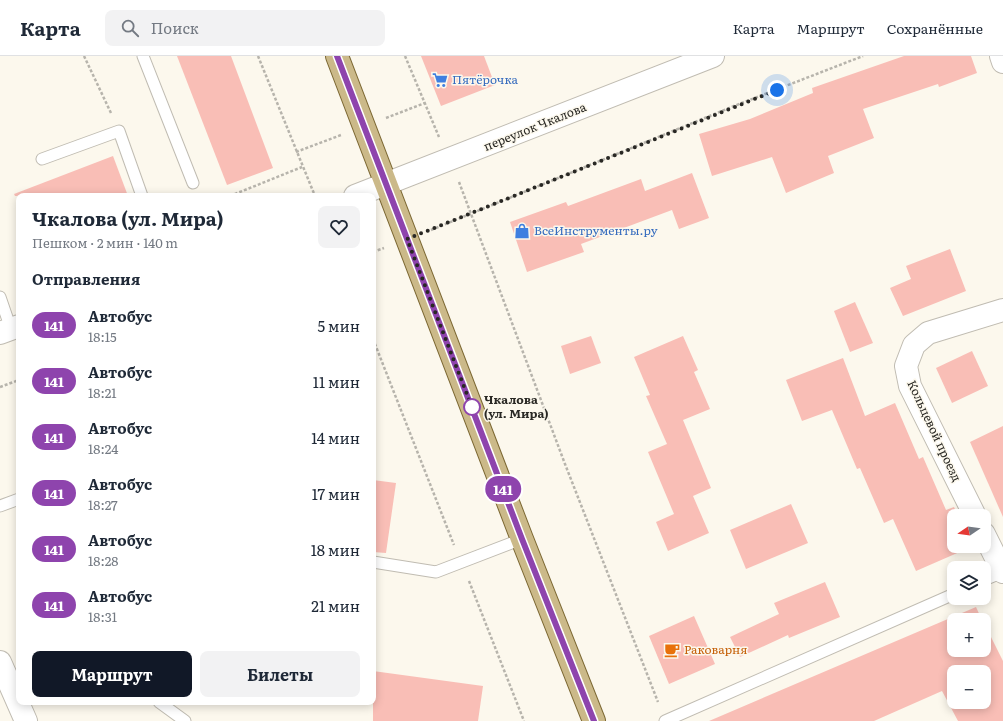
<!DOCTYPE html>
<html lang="ru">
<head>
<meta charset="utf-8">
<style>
  :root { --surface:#fff; --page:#f2f2f3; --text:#1f2937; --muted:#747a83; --line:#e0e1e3; --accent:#111827 }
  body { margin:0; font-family:Literata,serif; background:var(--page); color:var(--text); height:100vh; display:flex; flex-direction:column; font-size:15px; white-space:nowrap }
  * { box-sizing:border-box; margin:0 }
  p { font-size:13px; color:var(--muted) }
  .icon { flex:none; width:22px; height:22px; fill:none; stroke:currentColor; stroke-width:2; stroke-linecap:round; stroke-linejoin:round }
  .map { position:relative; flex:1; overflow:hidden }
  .panel { position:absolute; left:16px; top:137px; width:360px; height:512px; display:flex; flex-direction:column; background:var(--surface); border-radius:8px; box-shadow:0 2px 10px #0003 }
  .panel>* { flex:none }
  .badge { padding:0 8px; border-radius:13px; font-size:14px; line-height:26px }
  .needle { width:26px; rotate:257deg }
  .fabs { position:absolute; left:947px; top:453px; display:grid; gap:8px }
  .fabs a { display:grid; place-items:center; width:44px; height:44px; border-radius:8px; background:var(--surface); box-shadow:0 2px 10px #0003; font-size:20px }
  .you { position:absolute; width:20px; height:20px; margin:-10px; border:3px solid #fff; border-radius:50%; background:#1a73e8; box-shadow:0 0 0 6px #1a73e833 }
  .map>.badge { position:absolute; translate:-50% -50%; box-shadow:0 0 0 2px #fff }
  h2 { padding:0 16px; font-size:15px; line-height:36px }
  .round { display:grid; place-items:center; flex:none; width:42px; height:42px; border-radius:8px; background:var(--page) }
  .headline { display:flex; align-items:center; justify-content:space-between; height:68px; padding:0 16px }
  h1 { font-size:19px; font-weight:700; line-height:30px }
  .button { display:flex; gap:8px; margin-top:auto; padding:8px 16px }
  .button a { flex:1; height:46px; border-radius:8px; background:var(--accent); color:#fff; font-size:16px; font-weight:700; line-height:46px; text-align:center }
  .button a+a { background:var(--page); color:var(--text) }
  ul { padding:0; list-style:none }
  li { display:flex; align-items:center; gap:12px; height:56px; padding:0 16px }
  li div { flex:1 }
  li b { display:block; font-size:15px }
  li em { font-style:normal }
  li .badge { min-width:44px; font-weight:700; text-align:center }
  header { display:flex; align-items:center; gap:24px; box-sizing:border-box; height:56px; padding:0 20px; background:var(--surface); border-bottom:1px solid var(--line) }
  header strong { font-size:19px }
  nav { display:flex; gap:22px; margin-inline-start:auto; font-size:14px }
  .search { width:280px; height:36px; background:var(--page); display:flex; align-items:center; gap:10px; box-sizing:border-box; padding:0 14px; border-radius:8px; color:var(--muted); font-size:15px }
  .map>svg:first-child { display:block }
  .building { fill:#f9beb6; fill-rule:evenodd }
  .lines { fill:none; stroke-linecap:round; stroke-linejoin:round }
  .service-casing { stroke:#c0bcb2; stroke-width:13 }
  .minor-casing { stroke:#c0bcb2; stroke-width:24 }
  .primary-casing { stroke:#7c6833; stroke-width:24 }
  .path { stroke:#b7b4ac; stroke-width:2.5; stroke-dasharray:3 2; stroke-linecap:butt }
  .service { stroke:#fff; stroke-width:11 }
  .minor { stroke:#fff; stroke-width:22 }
  .primary { stroke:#cbb989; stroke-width:22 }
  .line-casing { stroke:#fff; stroke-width:9 }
  .line { stroke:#8e44ad; stroke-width:6 }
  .walk { stroke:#292824; stroke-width:4; stroke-dasharray:0 7.2 }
  .stop-dot { fill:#fff; stroke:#8e44ad; stroke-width:2 }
  .labels { text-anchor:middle; stroke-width:3; stroke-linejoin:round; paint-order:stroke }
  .shop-label { font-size:12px; fill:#366cbe; stroke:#fcf8ed; text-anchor:start }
  .street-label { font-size:12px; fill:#292824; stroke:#fcf8ed }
  .stop-label { font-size:12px; font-weight:bold; fill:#292824; stroke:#fcf8ed; text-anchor:start }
  .food-label { font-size:12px; fill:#c56008; stroke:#fcf8ed; text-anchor:start }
</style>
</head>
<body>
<header>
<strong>Карта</strong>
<div class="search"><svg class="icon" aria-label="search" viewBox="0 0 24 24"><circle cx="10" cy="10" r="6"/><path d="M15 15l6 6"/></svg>Поиск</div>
<nav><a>Карта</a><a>Маршрут</a><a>Сохранённые</a></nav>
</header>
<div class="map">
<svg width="1003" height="665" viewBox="0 0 1003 665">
  <rect width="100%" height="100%" fill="#fcf8ed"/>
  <!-- building -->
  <g class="building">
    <polygon points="177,0 231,0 273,112 227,129"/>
    <polygon points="421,0 484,0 495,29 441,50"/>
    <polygon points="904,0 971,0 977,17 939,31 938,28 863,53 874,82 828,100 834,117 786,137 772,101 712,120 699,78 750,63 813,37 812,32"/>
    <polygon points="113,100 128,140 15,140 14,138"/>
    <polygon points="692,117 709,162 679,173 672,154 581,188 584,196 527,216 510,166 566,146 568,150 641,123 645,135"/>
    <polygon points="950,193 966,235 903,260 890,232 911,223 906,210"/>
    <polygon points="855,246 873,287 850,296 834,255"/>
    <polygon points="591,280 601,307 570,318 561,290"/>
    <polygon points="683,280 698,314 694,316 710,353 683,364 711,432 693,440 709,477 668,495 656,466 674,458 648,396 667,388 646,340 650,339 634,301"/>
    <polygon points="972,295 988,330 952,347 936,312"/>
    <polygon points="843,302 865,360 895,347 919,403 923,401 946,454 954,451 958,460 954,460 954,490 971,491 916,515 893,463 884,467 860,412 857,413 832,354 802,365 786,324"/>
    <polygon points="1003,370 1003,461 970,386"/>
    <polygon points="373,424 396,427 386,497 373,496"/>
    <polygon points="791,448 808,487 746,513 730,474"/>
    <polygon points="825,526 840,561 789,582 788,579 740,601 730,581 779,558 774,547"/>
    <path d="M 976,551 L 982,564 L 954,564 L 954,594 L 984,594 L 984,567 L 1003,605 L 1003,665 L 958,665 L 942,635 L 874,665 L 709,665 ZM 954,616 L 984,616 L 984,646 L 954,646 Z"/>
    <polygon points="694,560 715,608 669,628 649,580"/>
    <polygon points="373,615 483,630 478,665 373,665"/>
  </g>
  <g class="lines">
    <defs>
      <g id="service">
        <polyline points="143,0 193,127"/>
        <polyline points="42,103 119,75 142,140"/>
        <polyline points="0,241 11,273"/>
        <polyline points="0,450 19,443"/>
        <polyline points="373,506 436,516 522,483"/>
        <polyline points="984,524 1003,516"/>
        <polyline points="159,646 185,665"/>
        <polyline points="665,665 954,538"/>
      </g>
      <g id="minor">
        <polyline points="1001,0 1003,6"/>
        <polyline points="355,140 713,0"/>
        <polyline points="0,277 19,270"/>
        <polyline points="975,460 910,330 906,310 914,289 928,277 1003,254"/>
        <polyline points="984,478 1003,516"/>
        <polyline points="0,606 26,665"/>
      </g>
      <polyline id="primary" points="337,0 522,483 594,665"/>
    </defs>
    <!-- service casing -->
    <use href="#service" class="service-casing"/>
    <!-- minor casing -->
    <use href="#minor" class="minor-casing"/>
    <!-- primary casing -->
    <use href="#primary" class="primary-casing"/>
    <!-- path -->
    <g class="path">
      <polyline points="84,0 111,57"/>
      <polyline points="258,0 315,140"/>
      <polyline points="405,0 439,81"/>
      <polyline points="386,62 425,47"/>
      <polyline points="296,96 341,79"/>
      <polyline points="459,126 565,408 658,646"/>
      <polyline points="230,140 302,111"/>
      <polyline points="431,174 734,50 863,0"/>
      <polyline points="373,196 384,192"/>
      <polyline points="373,283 454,489"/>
      <polyline points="0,331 19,324"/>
      <polyline points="469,525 524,665"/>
    </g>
    <!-- service -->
    <use href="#service" class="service"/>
    <!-- minor -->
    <use href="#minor" class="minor"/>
    <!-- primary -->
    <use href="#primary" class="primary"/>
  </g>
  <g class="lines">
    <defs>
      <polyline id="line" points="337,0 522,483 594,665"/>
    </defs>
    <!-- line casing -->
    <use href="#line" class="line-casing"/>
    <!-- line -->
    <use href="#line" class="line"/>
    <!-- walk -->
    <polyline class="walk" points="472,351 473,354 407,183 777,34"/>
  </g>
  <!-- icons -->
  <defs>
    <symbol id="supermarket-bare" viewBox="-9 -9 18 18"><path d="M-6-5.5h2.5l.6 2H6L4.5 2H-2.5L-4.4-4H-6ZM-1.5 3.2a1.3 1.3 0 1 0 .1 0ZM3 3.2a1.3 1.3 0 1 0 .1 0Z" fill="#3f7fe0" stroke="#fcf8ed" stroke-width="2.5" paint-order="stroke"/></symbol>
    <symbol id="shop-bare" viewBox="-9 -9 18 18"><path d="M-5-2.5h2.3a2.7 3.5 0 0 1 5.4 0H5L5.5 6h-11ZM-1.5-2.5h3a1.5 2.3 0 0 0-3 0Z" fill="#3f7fe0" stroke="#fcf8ed" stroke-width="2.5" paint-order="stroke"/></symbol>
    <symbol id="cafe-bare" viewBox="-9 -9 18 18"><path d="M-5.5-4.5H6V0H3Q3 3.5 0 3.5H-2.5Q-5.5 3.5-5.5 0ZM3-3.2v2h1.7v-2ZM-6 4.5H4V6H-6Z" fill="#e8710a" stroke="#fcf8ed" stroke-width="2.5" paint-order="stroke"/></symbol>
  </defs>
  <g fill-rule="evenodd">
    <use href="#supermarket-bare" x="429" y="13" width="22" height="22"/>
    <use href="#shop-bare" x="511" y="164" width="22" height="22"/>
    <use href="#cafe-bare" x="661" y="583" width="22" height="22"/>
  </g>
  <!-- markers -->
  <circle class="stop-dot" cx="472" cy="351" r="8"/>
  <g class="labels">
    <!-- shop labels -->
    <g class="shop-label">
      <text x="452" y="28">Пятёрочка</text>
      <text x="534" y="179">ВсеИнструменты.ру</text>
    </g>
    <!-- street labels -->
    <g class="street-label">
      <text transform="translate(535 71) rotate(-22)" y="4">переулок Чкалова</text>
      <text transform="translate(934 375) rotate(65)" y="4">Кольцевой проезд</text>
    </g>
    <!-- stop labels -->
    <g class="stop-label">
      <text x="484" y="348">Чкалова<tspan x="484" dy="14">(ул. Мира)</tspan></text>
    </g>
    <!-- food labels -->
    <g class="food-label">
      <text x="684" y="598">Раковарня</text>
    </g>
  </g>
</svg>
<div class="fabs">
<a><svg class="needle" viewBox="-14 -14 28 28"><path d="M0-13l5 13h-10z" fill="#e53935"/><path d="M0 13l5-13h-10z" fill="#747a83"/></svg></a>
<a><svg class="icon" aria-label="layers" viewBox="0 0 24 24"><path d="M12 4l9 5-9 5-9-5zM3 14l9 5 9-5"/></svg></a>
<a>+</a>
<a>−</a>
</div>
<div class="you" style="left:777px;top:34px"></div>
<b class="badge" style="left:503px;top:433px;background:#8e44ad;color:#fff">141</b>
<section class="panel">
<div class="headline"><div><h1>Чкалова (ул. Мира)</h1><p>Пешком · 2 мин · 140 m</p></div><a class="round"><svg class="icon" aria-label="heart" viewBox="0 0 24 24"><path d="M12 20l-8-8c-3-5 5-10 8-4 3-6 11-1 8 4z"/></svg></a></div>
<h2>Отправления</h2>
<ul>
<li><span class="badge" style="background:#8e44ad;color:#fff">141</span><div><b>Автобус</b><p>18:15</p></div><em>5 мин</em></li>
<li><span class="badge" style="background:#8e44ad;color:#fff">141</span><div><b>Автобус</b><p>18:21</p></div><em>11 мин</em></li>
<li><span class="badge" style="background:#8e44ad;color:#fff">141</span><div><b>Автобус</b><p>18:24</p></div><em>14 мин</em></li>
<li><span class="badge" style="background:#8e44ad;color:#fff">141</span><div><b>Автобус</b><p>18:27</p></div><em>17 мин</em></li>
<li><span class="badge" style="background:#8e44ad;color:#fff">141</span><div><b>Автобус</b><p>18:28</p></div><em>18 мин</em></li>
<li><span class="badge" style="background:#8e44ad;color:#fff">141</span><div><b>Автобус</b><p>18:31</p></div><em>21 мин</em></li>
</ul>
<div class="button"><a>Маршрут</a><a>Билеты</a></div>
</section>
</div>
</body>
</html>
